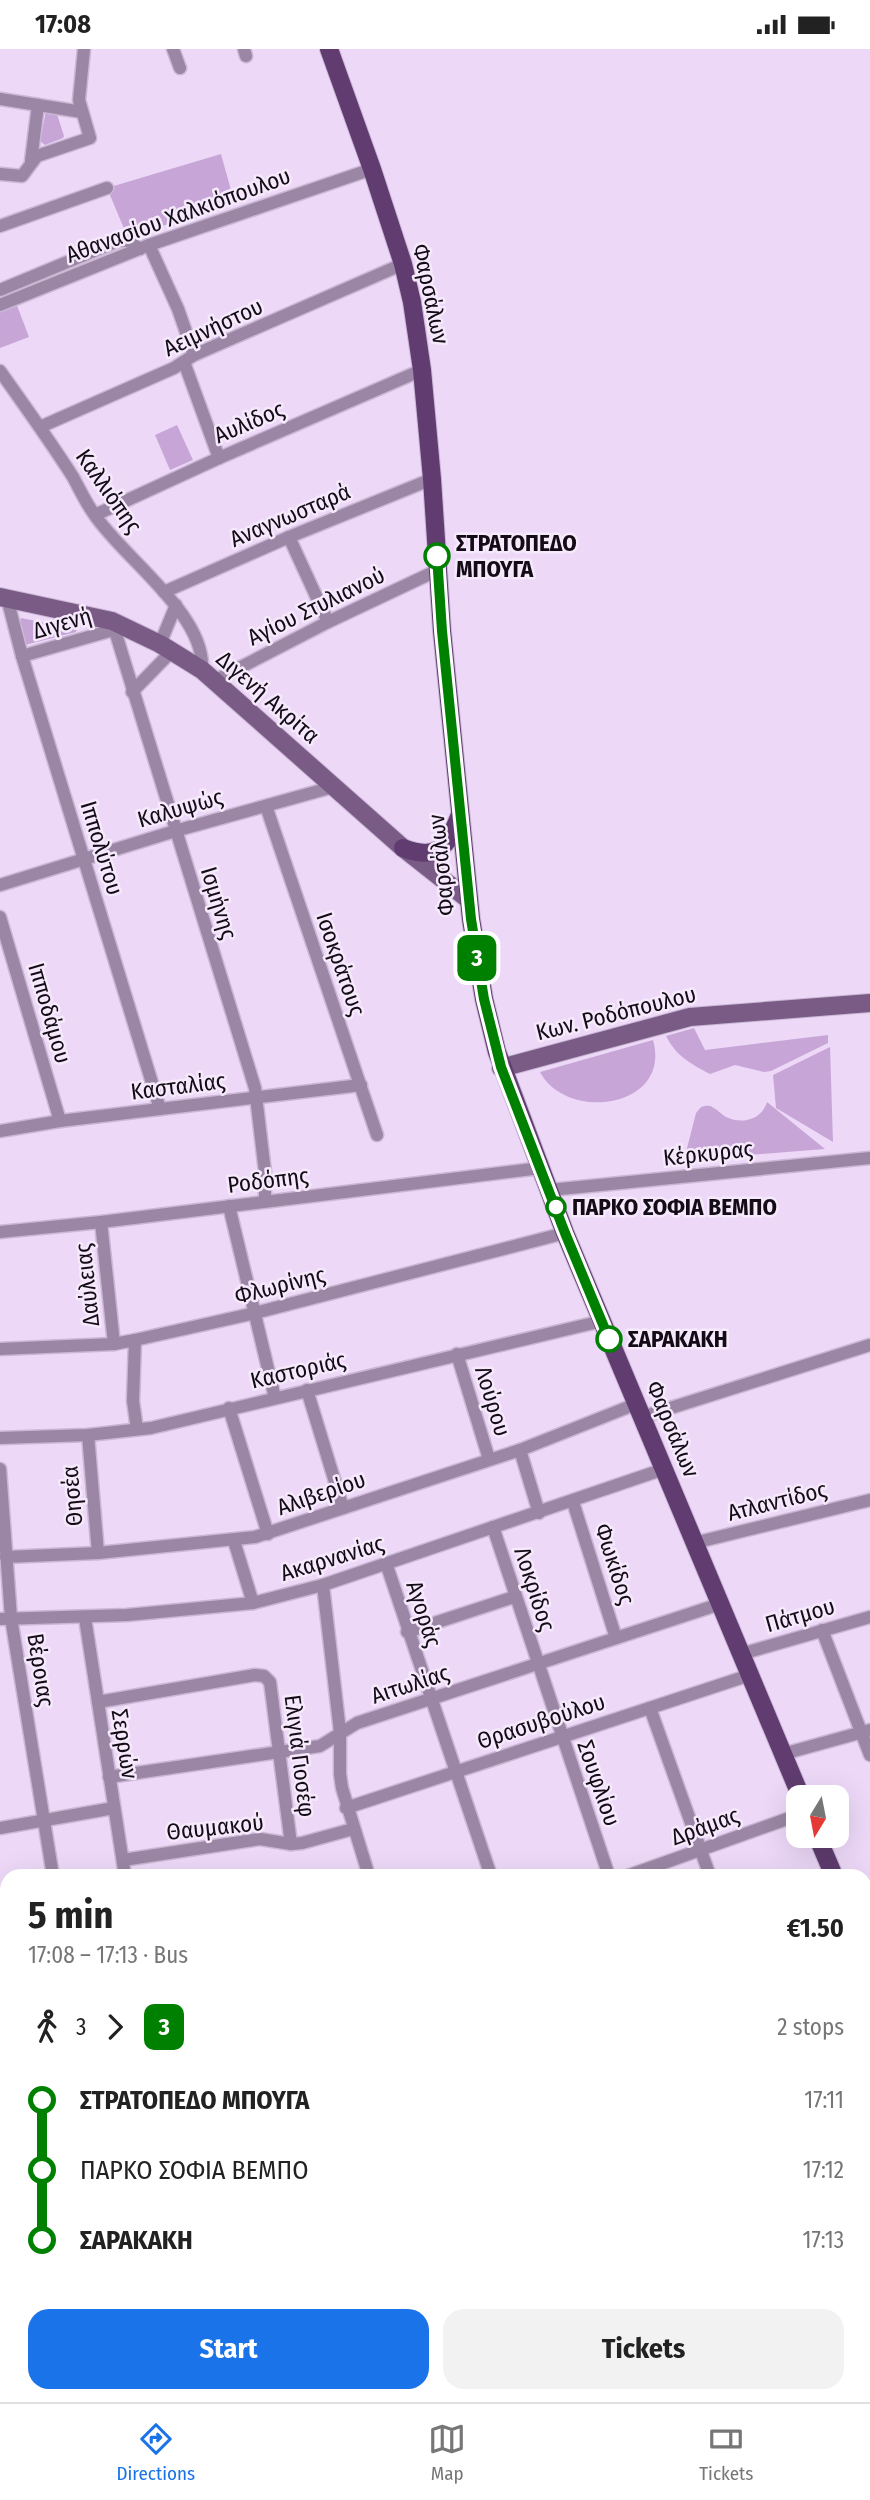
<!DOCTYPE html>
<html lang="en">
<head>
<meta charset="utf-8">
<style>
  :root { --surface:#fff; --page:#f2f2f2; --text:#222; --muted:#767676; --line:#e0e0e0; --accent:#1a73e8 }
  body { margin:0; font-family:"Fira Sans Condensed",sans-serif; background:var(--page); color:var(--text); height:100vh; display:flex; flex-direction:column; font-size:26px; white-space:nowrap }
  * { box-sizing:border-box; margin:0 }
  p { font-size:23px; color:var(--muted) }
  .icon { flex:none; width:38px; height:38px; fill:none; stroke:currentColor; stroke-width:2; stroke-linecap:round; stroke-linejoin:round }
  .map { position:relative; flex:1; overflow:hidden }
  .panel { position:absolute; left:0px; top:1820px; width:872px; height:534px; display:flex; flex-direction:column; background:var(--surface); border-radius:21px 21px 0 0; box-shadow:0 7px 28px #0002 }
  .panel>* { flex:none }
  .badge { padding:0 14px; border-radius:10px; font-size:24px; line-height:46px }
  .needle { width:46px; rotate:190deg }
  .buttons { position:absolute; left:786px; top:1736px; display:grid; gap:14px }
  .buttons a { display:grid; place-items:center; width:63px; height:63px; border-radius:14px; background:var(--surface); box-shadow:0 7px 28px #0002; font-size:35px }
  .map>.badge { position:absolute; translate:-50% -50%; box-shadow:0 0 0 4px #fff }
  .legs { display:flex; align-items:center; gap:10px; height:77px; padding:0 28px; font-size:23px }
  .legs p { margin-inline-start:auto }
  .summary { display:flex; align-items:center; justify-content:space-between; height:119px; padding:0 28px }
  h1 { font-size:38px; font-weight:700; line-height:52px }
  .cta { display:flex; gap:14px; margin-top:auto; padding:14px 28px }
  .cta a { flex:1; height:80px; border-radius:21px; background:var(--accent); color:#fff; font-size:28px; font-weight:700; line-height:80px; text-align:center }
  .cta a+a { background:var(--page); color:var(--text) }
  ul { padding:0 28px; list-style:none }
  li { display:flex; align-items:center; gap:24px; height:70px; font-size:26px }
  li i { display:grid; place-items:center; width:10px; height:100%; margin:0 9px; background:currentColor }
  li i::after { content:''; width:18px; height:18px; margin:-9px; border:5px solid; border-radius:50%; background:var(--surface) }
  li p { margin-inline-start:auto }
  li:first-child i { background:linear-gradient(#0000 50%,currentColor 0) }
  li:last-child i { background:linear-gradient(currentColor 50%,#0000 0) }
  .status { display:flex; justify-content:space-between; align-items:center; height:49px; padding:0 35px; background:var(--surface); direction:ltr }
  .status svg { height:19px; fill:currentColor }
  .menu { display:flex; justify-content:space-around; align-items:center; height:98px; border-top:2px solid var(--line); background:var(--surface); font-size:19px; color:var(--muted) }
  .menu a { display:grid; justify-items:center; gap:4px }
  .menu .current { color:var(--accent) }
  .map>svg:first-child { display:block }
  .green { fill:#c7a6d7 }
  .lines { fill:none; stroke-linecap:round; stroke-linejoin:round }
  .street-casing { stroke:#cab7d4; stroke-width:15 }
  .secondary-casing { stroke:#cab7d4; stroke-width:20 }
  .primary-casing { stroke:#cab7d4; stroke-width:20 }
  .street { stroke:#9b87a5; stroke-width:12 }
  .secondary { stroke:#795b86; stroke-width:18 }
  .primary { stroke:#603c70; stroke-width:18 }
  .line-1-casing { stroke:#fff; stroke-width:16 }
  .line-1 { stroke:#008000; stroke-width:10 }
  .stop-1-dot { fill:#fff; stroke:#008000; stroke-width:3.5 }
  .labels { text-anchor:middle; stroke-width:5; stroke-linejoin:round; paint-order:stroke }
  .street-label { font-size:23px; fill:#130c16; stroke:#f6e9fc }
  .stop-label { font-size:23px; font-weight:bold; fill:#130c16; stroke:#f6e9fc; text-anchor:start }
</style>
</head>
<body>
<div class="status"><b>17:08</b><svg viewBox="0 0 49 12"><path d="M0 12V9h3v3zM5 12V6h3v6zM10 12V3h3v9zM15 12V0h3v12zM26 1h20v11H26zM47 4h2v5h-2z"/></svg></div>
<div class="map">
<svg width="870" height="2353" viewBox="0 0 870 2353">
  <rect width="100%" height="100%" fill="#edd8f8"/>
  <!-- green -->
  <g class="green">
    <polygon points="46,62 56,62 64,87 63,89 45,96 40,92"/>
    <polygon points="221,105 234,152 128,189 107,139"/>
    <polygon points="13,246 29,288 0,299 0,251"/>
    <polygon points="177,376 193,411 170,421 155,386"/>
    <polygon points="21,569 77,580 76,583 25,596 19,576"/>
    <path d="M 694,979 L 705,1001 L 828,986 L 828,994 L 771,1022 L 764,1023 L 735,1016 L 710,1025 C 691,1015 676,1007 666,987 Z"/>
    <path d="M 653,991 C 672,1059 567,1074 540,1023 Z"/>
    <polygon points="830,998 833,1093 776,1059 773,1026"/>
    <path d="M 767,1053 L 825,1100 L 684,1111 L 696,1064 L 701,1058 C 705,1057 709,1056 712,1058 C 717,1060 721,1065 726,1068 C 743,1076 762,1070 767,1053 Z"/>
  </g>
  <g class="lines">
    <defs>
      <g id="street">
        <polyline points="173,0 180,19"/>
        <polyline points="244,0 246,7"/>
        <polyline points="0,50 82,63"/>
        <polyline points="31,112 38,56"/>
        <polyline points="0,125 22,127 37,107 90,89 79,51 84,0"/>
        <polyline points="0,177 107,139"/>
        <polyline points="149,196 178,260 194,306"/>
        <polyline points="0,241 118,192 129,192 140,200"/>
        <polyline points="0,256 149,196 372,120"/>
        <polyline points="184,313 219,409"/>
        <path d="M 0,322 C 25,357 50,392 73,428 C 80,441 86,454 94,465 C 123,509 206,565 202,621"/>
        <polyline points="40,378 174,319 194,306 403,215"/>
        <polyline points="95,466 219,409 422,321"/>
        <polyline points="289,488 328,573"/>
        <polyline points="164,543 289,488 432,430"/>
        <polyline points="7,549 22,607 160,1060"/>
        <polyline points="112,572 255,1039 265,1123 265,1152"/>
        <polyline points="160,595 176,556"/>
        <polyline points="22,607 113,581"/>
        <polyline points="214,632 328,573 438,521"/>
        <polyline points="132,643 172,602"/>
        <polyline points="266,757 377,1086"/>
        <polyline points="0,836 175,782 333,738"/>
        <polyline points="0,868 60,1072"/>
        <polyline points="0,1082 60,1072 361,1036"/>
        <polyline points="550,1141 870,1109"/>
        <polyline points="229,1157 275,1349"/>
        <polyline points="101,1173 114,1295"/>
        <polyline points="0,1183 101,1173 541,1119"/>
        <polyline points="135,1291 133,1352 137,1380"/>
        <polyline points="0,1300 114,1295 135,1291 255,1264 565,1184"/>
        <polyline points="457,1305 489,1410"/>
        <polyline points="307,1341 343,1459"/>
        <polyline points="229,1359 268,1485"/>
        <polyline points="642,1368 870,1296"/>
        <polyline points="88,1386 98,1504"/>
        <polyline points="0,1389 88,1386 151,1379 602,1272"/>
        <polyline points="520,1401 539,1464"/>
        <polyline points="0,1420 11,1569 53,1827"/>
        <polyline points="573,1453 616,1589"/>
        <polyline points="493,1478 609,1827"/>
        <polyline points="234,1492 253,1554"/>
        <polyline points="694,1494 870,1451"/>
        <polyline points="6,1508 98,1504 255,1488 520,1401 636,1355"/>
        <polyline points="386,1514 491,1827"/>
        <polyline points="323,1536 340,1683 340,1725 342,1739 369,1827"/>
        <polyline points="85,1569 125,1827"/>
        <polyline points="0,1570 127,1566 253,1554 323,1536 664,1420"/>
        <polyline points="822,1581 870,1706"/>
        <polyline points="407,1583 514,1548"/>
        <polyline points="741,1605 870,1568"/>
        <polyline points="98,1653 255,1626 264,1627 270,1633 291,1795"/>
        <polyline points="650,1659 710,1827"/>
        <polyline points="783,1705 870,1681"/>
        <polyline points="109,1728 320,1697 357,1674 720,1555"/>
        <polyline points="346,1759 750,1626"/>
        <polyline points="0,1779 114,1759"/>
        <polyline points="123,1811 260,1790 291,1795 302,1794 353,1780"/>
        <polyline points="627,1827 798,1766"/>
        <polyline points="0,1971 7,2000"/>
        <polyline points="864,2020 870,2019"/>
        <polyline points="0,2064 7,2062"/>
        <polyline points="864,2128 870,2126"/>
        <polyline points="0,2175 7,2174"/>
        <polyline points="0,2262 7,2261"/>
      </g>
      <g id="secondary">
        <polyline points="0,548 112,572 160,595 202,621 403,799 469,851"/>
        <polyline points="501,1019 690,968 870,954"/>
      </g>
      <g id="primary">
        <polyline points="329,0 372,120 403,215 412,253 422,321 432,430 442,582 471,870 484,950 497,1003 565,1184 801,1748"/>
        <path d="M 403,799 C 437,812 447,799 459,768"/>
        <polyline points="817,1787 834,1827"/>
        <polyline points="864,1900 870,1913"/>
      </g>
    </defs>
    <!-- street casing -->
    <use href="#street" class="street-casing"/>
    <!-- secondary casing -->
    <use href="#secondary" class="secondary-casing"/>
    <!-- primary casing -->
    <use href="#primary" class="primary-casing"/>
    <!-- street -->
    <use href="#street" class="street"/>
    <!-- secondary -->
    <use href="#secondary" class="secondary"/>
    <!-- primary -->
    <use href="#primary" class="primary"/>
  </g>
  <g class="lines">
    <defs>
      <polyline id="line-1" points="437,507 442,582 471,870 484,950 501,1018 565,1184 609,1290"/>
    </defs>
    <!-- line-1 casing -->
    <use href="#line-1" class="line-1-casing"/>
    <!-- line-1 -->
    <use href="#line-1" class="line-1"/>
  </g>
  <!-- markers -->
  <g class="stop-1-dot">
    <circle cx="437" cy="507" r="12"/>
    <circle cx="556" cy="1158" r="9"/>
    <circle cx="609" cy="1290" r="12"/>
  </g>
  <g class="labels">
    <!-- street labels -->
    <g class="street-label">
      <text transform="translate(178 166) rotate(-20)" y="8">Αθανασίου Χαλκιόπουλου</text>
      <text transform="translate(431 245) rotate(78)" y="8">Φαρσάλων</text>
      <text transform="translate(213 278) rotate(-25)" y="8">Αειμνήστου</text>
      <text transform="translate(249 373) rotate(-23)" y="8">Αυλίδος</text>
      <text transform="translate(109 442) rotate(55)" y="8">Καλλιόπης</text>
      <text transform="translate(290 466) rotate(-23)" y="8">Αναγνωσταρά</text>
      <text transform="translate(316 557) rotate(-26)" y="8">Αγίου Στυλιανού</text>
      <text transform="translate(62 574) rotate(-16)" y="8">Διγενή</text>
      <text transform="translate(268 648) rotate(41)" y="8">Διγενή Ακρίτα</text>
      <text transform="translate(180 759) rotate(-16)" y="8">Καλυψώς</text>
      <text transform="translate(102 799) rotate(73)" y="8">Ιππολύτου</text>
      <text transform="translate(441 816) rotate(-96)" y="8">Φαρσάλων</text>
      <text transform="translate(219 854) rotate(73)" y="8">Ισμήνης</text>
      <text transform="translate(341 915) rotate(71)" y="8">Ισοκράτους</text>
      <text transform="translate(50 964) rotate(74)" y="8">Ιπποδάμου</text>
      <text transform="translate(616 964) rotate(-14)" y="8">Κων. Ροδόπουλου</text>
      <text transform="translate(178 1037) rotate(-7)" y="8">Κασταλίας</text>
      <text transform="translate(708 1104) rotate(-6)" y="8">Κέρκυρας</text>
      <text transform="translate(268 1131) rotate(-7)" y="8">Ροδόπης</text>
      <text transform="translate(87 1236) rotate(-96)" y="8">Δαύλειας</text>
      <text transform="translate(280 1236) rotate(-14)" y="8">Φλωρίνης</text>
      <text transform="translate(298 1321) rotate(-13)" y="8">Καστοριάς</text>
      <text transform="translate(493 1352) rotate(73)" y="8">Λούρου</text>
      <text transform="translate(673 1380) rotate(67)" y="8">Φαρσάλων</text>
      <text transform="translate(321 1444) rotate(-19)" y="8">Αλιβερίου</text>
      <text transform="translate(72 1447) rotate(-95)" y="8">Θησέα</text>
      <text transform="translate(777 1452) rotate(-14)" y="8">Ατλαντίδος</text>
      <text transform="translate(332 1509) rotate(-17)" y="8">Ακαρνανίας</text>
      <text transform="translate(615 1515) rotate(72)" y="8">Φωκίδος</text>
      <text transform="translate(535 1540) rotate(72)" y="8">Λοκρίδος</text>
      <text transform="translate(424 1565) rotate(72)" y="8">Αγοράς</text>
      <text transform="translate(800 1566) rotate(-16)" y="8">Πάτμου</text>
      <text transform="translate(41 1621) rotate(81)" y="8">Βέροιας</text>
      <text transform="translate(410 1635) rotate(-18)" y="8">Αιτωλίας</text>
      <text transform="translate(541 1672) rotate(-18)" y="8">Θρασυβούλου</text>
      <text transform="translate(125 1695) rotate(81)" y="8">Σερρών</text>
      <text transform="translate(300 1707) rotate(83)" y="8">Ελιγιά Γιοσέφ</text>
      <text transform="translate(599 1734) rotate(71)" y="8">Σουφλίου</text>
      <text transform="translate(705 1777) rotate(-20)" y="8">Δράμας</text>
      <text transform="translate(215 1778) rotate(-6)" y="8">Θαυμακού</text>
    </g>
    <!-- stop labels -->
    <g class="stop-label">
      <text x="456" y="502">ΣΤΡΑΤΟΠΕΔΟ<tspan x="456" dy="26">ΜΠΟΥΓΑ</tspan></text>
      <text x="572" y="1166">ΠΑΡΚΟ ΣΟΦΙΑ ΒΕΜΠΟ</text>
      <text x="628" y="1298">ΣΑΡΑΚΑΚΗ</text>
    </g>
  </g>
</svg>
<div class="buttons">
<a><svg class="needle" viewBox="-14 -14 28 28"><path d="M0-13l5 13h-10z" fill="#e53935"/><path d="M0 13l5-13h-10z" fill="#767676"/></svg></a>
</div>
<b class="badge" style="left:477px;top:909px;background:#008000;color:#fff">3</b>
<section class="panel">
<div class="summary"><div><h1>5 min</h1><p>17:08 – 17:13 · Bus</p></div><b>€1.50</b></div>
<div class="legs"><svg class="icon" aria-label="walk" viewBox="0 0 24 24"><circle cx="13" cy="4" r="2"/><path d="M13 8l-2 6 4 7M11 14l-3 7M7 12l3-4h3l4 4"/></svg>3<svg class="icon" aria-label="forward" viewBox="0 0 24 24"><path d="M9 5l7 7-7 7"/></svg><b class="badge" style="background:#008000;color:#fff">3</b><p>2 stops</p></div>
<ul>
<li><i style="color:#008000"></i><b>ΣΤΡΑΤΟΠΕΔΟ ΜΠΟΥΓΑ</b><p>17:11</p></li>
<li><i style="color:#008000"></i><span>ΠΑΡΚΟ ΣΟΦΙΑ ΒΕΜΠΟ</span><p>17:12</p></li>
<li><i style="color:#008000"></i><b>ΣΑΡΑΚΑΚΗ</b><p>17:13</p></li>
</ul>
<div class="cta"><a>Start</a><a>Tickets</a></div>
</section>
</div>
<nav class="menu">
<a class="current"><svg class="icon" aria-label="directions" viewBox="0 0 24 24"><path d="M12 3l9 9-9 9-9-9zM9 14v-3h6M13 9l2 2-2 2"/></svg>Directions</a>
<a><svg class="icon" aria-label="map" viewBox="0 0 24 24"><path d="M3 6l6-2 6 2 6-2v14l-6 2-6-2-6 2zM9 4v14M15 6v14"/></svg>Map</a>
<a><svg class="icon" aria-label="tickets" viewBox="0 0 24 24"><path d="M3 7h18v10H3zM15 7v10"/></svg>Tickets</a>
</nav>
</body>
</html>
